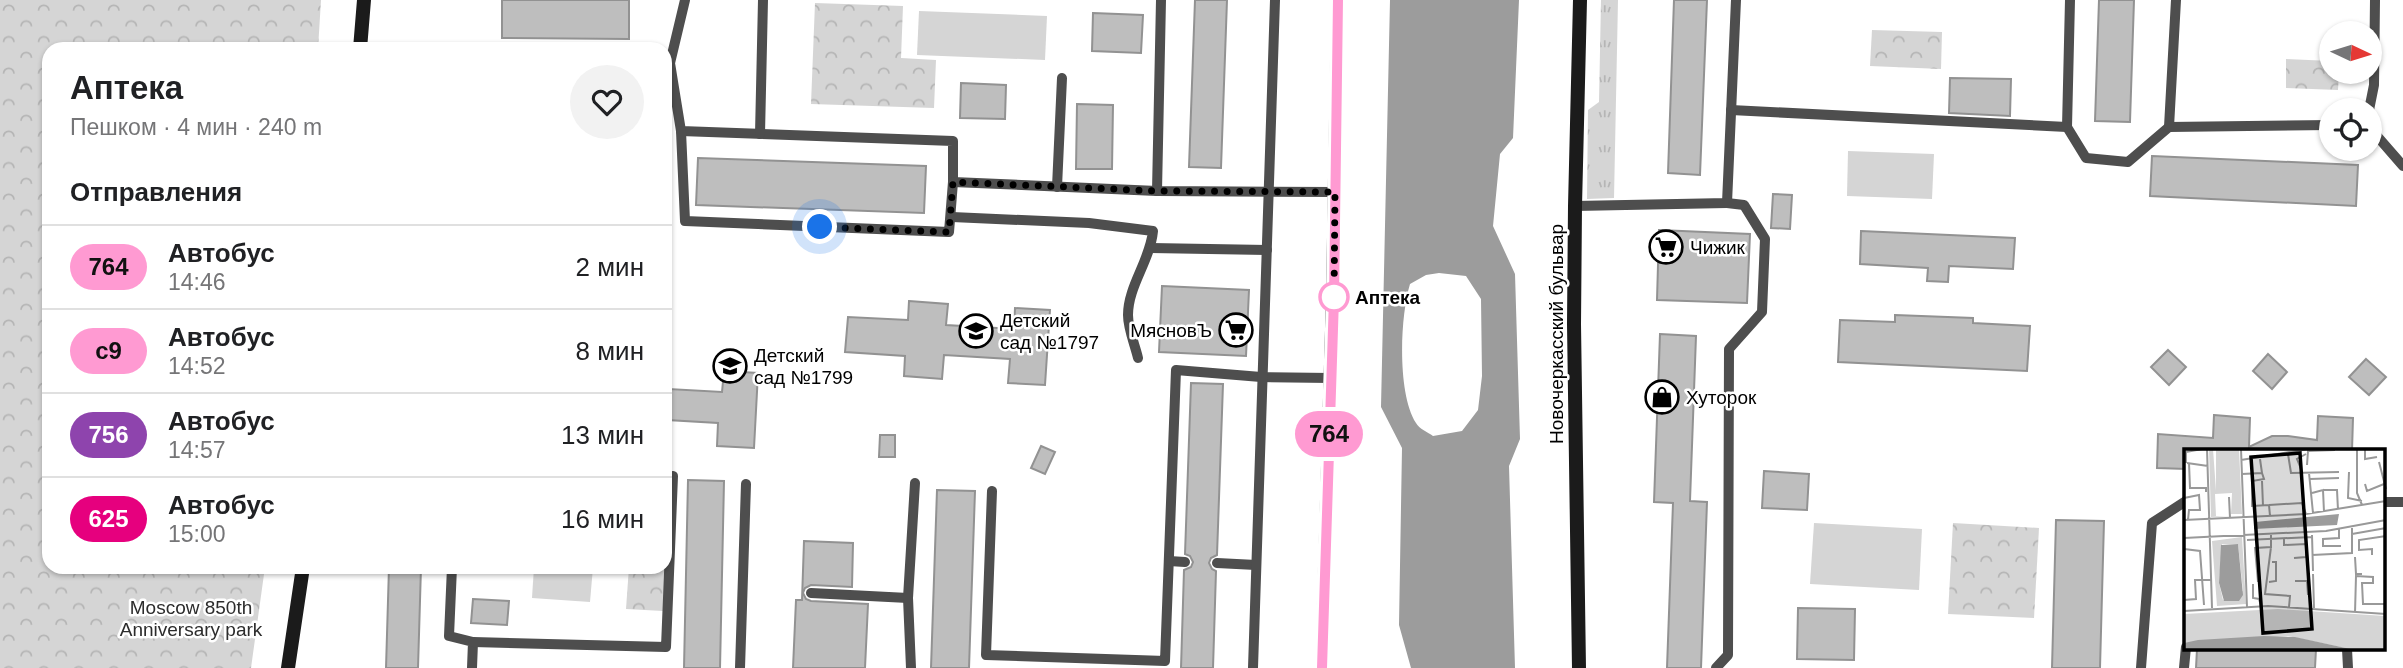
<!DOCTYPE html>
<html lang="ru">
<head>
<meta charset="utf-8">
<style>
  :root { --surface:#fff; --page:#f2f2f2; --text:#202124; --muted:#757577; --line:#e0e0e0 }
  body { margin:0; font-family:Arial,sans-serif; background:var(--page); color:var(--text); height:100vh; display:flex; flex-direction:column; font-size:26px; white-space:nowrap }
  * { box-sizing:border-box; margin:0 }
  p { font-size:23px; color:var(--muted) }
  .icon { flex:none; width:38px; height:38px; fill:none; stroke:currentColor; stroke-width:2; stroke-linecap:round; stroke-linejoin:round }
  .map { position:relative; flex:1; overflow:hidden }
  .panel { position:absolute; left:42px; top:42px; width:630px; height:532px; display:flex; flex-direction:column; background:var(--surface); border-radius:21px; box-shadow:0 2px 5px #0004 }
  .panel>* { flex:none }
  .badge { padding:0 14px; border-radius:23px; font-size:24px; line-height:46px }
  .needle { width:46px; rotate:94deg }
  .fabs { position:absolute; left:2319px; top:21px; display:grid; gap:14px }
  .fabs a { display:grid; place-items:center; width:63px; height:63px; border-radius:50%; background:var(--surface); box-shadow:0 2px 5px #0004; font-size:35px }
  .you { position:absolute; width:35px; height:35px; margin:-18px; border:5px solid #fff; border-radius:50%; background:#1a73e8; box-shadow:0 0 0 10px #1a73e833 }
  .map>.badge { position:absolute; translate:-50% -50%; box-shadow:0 0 0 4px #fff }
  h2 { padding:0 28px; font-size:26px; line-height:63px }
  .round { display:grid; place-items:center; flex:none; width:74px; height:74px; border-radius:37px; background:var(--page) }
  .headline { display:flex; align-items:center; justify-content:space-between; height:119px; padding:0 28px }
  h1 { font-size:33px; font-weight:600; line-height:52px }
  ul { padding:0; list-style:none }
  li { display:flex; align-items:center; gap:21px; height:84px; padding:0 28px; border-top:2px solid var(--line) }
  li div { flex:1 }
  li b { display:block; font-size:26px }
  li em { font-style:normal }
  li .badge { min-width:77px; font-weight:700; text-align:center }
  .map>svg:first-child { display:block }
  .grass { fill:url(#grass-tufts) }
  .forest { fill:url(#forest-crowns) }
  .garden { fill:#d5d5d5 }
  .water { fill:#9c9c9c; fill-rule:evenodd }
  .building { fill:#bebebe; stroke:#929292; stroke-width:2 }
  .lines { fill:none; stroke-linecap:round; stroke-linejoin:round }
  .lane { stroke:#4e4e4e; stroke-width:10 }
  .secondary { stroke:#1b1b1b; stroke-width:14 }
  .line-casing { stroke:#fff; stroke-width:16 }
  .line { stroke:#ff9ad2; stroke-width:10 }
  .walk { stroke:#000; stroke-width:7; stroke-dasharray:0 12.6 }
  .stop-dot { fill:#fff; stroke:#ff9ad2; stroke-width:3.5 }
  .labels { text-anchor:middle; stroke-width:5; stroke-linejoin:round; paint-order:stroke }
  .poi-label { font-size:19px; fill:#000; stroke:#fff; text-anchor:start }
  .stop-label { font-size:19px; font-weight:bold; fill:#000; stroke:#fff; text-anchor:start }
  .street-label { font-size:19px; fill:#000; stroke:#fff }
  .park-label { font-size:19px; fill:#2c2c2c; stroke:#fff }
  .inset-road { fill:none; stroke:#999; stroke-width:2 }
  .view { fill:#000; fill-opacity:0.15; stroke:#000; stroke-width:3.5 }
  .inset-edge { fill:none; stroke:#000; stroke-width:3.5 }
</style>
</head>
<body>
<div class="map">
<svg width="2403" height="668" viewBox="0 0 2403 668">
  <defs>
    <pattern id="grass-tufts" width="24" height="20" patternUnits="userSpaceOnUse" patternTransform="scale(1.75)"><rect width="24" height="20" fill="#d5d5d5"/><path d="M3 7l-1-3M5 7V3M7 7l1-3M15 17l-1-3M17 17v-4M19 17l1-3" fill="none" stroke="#b5b5b5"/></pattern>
    <pattern id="forest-crowns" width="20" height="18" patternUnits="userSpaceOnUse" patternTransform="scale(1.75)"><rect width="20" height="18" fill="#d5d5d5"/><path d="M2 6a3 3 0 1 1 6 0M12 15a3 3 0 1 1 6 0" fill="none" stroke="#b5b5b5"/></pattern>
  </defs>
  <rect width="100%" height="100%" fill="#fff"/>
  <!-- grass -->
  <polygon class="grass" points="1601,0 1618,0 1614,198 1587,199 1588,110 1599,102"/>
  <!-- forest -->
  <g class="forest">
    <polygon points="0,0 321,0 318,49 49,49 49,567 265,567 251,668 0,668"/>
    <polygon points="815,3 903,6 901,58 936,60 934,108 811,104"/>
    <polygon points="1872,30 1942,32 1941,69 1870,66"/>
    <polygon points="2286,59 2331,61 2331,72 2339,72 2338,90 2286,88"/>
    <polygon points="1953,523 2039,528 2034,618 1948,614"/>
    <polygon points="629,567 665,567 663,611 626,609"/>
  </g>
  <!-- garden -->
  <g class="garden">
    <polygon points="919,11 1047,16 1045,60 917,55"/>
    <polygon points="1848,151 1934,154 1932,199 1847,196"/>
    <polygon points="1814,523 1922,529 1919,590 1810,584"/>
    <polygon points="534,567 593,567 590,602 532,598"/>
  </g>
  <!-- water -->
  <path class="water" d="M 1390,0 L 1519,0 L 1513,138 L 1500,154 L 1493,226 L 1515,274 L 1520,439 L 1509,466 L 1515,668 L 1411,668 L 1399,625 L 1402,448 L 1381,407 ZM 1439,273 L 1466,276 L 1481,299 L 1482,376 L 1478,410 L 1462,431 L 1433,436 C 1428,432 1419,429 1416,423 C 1397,393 1400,317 1410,284 L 1426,275 Z"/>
  <!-- building -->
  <g class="building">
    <polygon points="502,0 629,0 629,39 502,38"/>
    <polygon points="1195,0 1227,0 1221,168 1189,167"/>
    <polygon points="1674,0 1707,0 1700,175 1668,173"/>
    <polygon points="2099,0 2134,0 2130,122 2095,121"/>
    <polygon points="1093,13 1143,15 1141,53 1092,51"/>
    <polygon points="1950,78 2011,79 2010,116 1949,113"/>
    <polygon points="961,83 1006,85 1005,119 960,118"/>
    <polygon points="1077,104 1113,105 1112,169 1076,169"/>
    <polygon points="2152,156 2358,165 2356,206 2150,196"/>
    <polygon points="698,158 926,166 924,213 696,205"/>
    <polygon points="1773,194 1792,195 1790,229 1771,228"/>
    <polygon points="1659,230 1750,234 1747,303 1657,300"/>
    <polygon points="1861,231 2015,238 2013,269 1949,266 1948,282 1927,281 1928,268 1860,264"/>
    <polygon points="1162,286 1249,290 1246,356 1159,352"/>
    <polygon points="909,301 948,304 946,325 1014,329 1015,308 1050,310 1045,385 1008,383 1010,359 944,355 942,379 904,376 905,356 845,352 848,317 908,320"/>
    <polygon points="1895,315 1973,318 1973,323 2030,326 2027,371 1838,362 1840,320 1895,322"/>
    <polygon points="1660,334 1696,336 1690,501 1707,502 1701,668 1667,668 1673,503 1654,502"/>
    <polygon points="2168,350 2186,367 2169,385 2151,367"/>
    <polygon points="2268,354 2287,372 2272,389 2253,371"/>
    <polygon points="2366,359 2386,377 2369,395 2349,377"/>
    <polygon points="724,371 758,373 754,448 717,446 718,423 667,420 665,416 665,393 669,393 669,389 722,392"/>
    <polygon points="1191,383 1223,384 1217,555 1211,558 1209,563 1212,569 1216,571 1213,668 1181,668 1184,570 1191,567 1193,562 1190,556 1185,554"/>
    <polygon points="2214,415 2250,418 2249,447 2272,436 2288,436 2317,440 2318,416 2353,418 2352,451 2186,451 2186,469 2157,468 2158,434 2213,438"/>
    <polygon points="880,435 895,435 895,457 879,457"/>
    <polygon points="1041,446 1055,452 1045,474 1031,468"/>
    <polygon points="1764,471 1809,474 1807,510 1762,508"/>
    <polygon points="688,480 724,481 720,668 684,668"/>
    <polygon points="937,490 975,491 969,668 931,668"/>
    <polygon points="2056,520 2104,521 2100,668 2052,668"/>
    <polygon points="804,541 853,543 852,587 811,585 805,588 803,593 806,599 811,601 868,604 865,668 793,668 796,600 802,600"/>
    <polygon points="389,567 421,567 418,668 386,668"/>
    <polygon points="473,599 509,601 507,625 471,623"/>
    <polygon points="1798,608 1855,609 1854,660 1797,659"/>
    <polygon points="2197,649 2316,649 2315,668 2196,668"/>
  </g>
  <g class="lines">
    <!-- lane -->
    <g class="lane">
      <polyline points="685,0 670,63 681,131 953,141 953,182 1157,191"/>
      <polyline points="1161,0 1157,191 1335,192"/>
      <polyline points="2070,0 2067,127 2086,158 2128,162 2169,127"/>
      <polyline points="2176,0 2169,127 2331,125"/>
      <polyline points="1731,110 2067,127"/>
      <polyline points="2369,110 2374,85 2375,0"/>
      <polyline points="2370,128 2403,166"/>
      <polyline points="681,131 685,221 949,232 953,182"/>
      <polyline points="760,134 763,0"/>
      <polyline points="1057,187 1062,78"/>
      <polyline points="1575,206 1727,203 1736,0"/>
      <path d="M 952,217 L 1089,223 L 1153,231 C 1150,261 1128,286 1128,315 C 1128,329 1135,345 1138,358"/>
      <polyline points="1151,248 1267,250"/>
      <polyline points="992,491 986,655 1165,661 1176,370 1261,377 1331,378"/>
      <polyline points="2384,502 2403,502"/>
      <polyline points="1169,561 1185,562"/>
      <polyline points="1217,563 1256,565"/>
      <polyline points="452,567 449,636 473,642 472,668"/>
      <polyline points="811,593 908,598"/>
      <polyline points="473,642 666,647 673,476"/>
      <polyline points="2347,649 2348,668"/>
      <polyline points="740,668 746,484"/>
      <polyline points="911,668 908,598 915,483"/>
      <path d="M 1253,668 C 1259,445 1269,223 1275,0"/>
      <polyline points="1716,668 1728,655 1729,349 1762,312 1765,239 1744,205 1727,203"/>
      <polyline points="2141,668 2152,523 2186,501"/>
      <polyline points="2184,668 2186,647"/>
    </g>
    <!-- secondary -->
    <g class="secondary">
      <polyline points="360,49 364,0"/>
      <polyline points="288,668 303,567"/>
      <polyline points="1322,668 1333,297 1338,0"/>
      <polyline points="1579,668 1574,324 1575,206 1580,0"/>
    </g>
  </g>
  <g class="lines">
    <defs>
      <polyline id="line" points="1322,668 1334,298 1338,0"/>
    </defs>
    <!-- line casing -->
    <use href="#line" class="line-casing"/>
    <!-- line -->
    <use href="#line" class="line"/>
    <!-- walk -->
    <polyline class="walk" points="820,227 949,232 953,182 1157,191 1335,192 1334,297"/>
  </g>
  <!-- icons -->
  <defs>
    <symbol id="supermarket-ring" viewBox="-11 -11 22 22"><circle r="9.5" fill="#fff" stroke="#000" stroke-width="1.5"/><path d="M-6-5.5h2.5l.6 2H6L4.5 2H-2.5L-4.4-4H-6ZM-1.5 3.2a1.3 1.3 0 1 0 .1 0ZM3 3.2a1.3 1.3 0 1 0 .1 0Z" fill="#000"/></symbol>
    <symbol id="school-ring" viewBox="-11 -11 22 22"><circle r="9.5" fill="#fff" stroke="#000" stroke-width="1.5"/><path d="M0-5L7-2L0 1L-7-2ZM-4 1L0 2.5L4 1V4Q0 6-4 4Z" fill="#000"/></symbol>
    <symbol id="shop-ring" viewBox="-11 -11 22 22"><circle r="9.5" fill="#fff" stroke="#000" stroke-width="1.5"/><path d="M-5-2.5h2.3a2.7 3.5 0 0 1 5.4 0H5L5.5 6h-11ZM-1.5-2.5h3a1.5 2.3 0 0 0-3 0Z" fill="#000"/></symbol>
  </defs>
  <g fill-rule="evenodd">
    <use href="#supermarket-ring" x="1647" y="228" width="38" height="38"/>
    <use href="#supermarket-ring" x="1217" y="311" width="38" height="38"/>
    <use href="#school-ring" x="957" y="312" width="38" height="38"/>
    <use href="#school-ring" x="711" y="347" width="38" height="38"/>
    <use href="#shop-ring" x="1643" y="378" width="38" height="38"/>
  </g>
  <!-- markers -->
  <circle class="stop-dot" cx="1334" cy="297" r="14"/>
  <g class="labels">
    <!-- poi labels -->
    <g class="poi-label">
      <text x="1690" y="254">Чижик</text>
      <text x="1000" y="327">Детский<tspan x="1000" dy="22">сад №1797</tspan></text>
      <text x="1212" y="337" text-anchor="end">МясновЪ</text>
      <text x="754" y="362">Детский<tspan x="754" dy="22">сад №1799</tspan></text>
      <text x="1686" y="404">Хуторок</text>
    </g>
    <!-- stop labels -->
    <g class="stop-label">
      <text x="1355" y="304">Аптека</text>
    </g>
    <!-- street labels -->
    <g class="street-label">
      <text transform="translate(1556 334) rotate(-90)" y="7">Новочеркасский бульвар</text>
    </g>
    <!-- park labels -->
    <g class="park-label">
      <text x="191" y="614">Moscow 850th<tspan x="191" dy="22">Anniversary park</tspan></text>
    </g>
  </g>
  <!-- overview -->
  <g transform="translate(2184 449)">
    <rect width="201" height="201" fill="#fff"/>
    <path d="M 25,0 L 29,0 L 32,42 L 32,0 L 55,0 L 58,65 L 47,65 L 48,44 L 31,45 L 32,67 L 46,67 L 27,68 ZM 58,88 L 62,155 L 33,157 L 28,92 ZM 38,95 L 54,95 L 59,142 L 39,151 L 35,134 ZM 94,160 L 201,167 L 201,201 L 171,201 L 104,187 L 0,194 L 0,165 Z" fill="#d5d5d5" fill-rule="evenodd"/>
    <path d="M 155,65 L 153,76 L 70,80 L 71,73 ZM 54,95 L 59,146 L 55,152 L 40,152 L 35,134 L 37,96 ZM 80,187 L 111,188 L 171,201 L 0,201 L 0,194 L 14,191 Z" fill="#9c9c9c"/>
    <path class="inset-road" d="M 23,0 L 28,159M 57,0 L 63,158M 173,0 L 173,44 L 178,56M 181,0 L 181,10 L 193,8M 104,5 L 107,24 L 155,23M 57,11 L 124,0M 195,13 L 202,40M 2,14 L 2,3 L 18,0M 3,14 L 24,17M 5,14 L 6,39 L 22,39 L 22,43M 123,16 L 124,2 L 151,1M 117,20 L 113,10 L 122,5M 165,23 L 164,49 L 178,52M 78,24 L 80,30 L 68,32 L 68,57 L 85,56 L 86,67M 125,24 L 129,64M 58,25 L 78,24 L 76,10M 126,30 L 155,29M 78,32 L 79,57M 181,35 L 183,42 L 200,35M 139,41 L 153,41 L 154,61M 128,44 L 139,41 L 140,63M 45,48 L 46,69M 0,49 L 15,46 L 16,61 L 5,61 L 4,71M 85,56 L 118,54 L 122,65M 0,71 L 122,65 L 202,52M 155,80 L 155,89 L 139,90 L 139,97 L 157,97M 168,85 L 202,79M 128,86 L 129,122M 0,89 L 142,82 L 202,71M 100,89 L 100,96 L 122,95 L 122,108 L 110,109M 63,91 L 128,88M 87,98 L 81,145 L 106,147 L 105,158M 0,100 L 16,102 L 20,156M 128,106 L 168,104 L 168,77M 188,106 L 188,100 L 175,101 L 175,91 L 202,87M 171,108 L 172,125 L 178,125M 129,125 L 130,159M 111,132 L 123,132 L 124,146M 74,133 L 71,99 L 87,98 L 87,86M 85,133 L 92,132 L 92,113 L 88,113M 69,135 L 69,149 L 75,150 L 77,157M 0,151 L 12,150 L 11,131 L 27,131M 0,162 L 84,157 L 202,165M 171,164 L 172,127 L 189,128 L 189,134 L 178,134 L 179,155 L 202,155"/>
    <path class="view" d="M 116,4 L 128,180 L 79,184 L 67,8 Z"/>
    <rect width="201" height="201" class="inset-edge"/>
  </g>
</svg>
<div class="fabs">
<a><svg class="needle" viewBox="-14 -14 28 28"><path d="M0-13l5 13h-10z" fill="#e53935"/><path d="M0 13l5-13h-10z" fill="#757577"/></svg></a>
<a><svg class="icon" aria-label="locate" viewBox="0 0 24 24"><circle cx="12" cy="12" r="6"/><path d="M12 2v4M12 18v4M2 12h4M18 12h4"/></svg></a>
</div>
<div class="you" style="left:820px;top:227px"></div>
<b class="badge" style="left:1329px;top:434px;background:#ff9ad2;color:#111">764</b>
<section class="panel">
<div class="headline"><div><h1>Аптека</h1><p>Пешком · 4 мин · 240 m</p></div><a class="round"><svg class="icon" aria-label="heart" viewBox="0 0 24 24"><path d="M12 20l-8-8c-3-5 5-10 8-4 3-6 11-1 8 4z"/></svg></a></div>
<h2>Отправления</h2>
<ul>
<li><span class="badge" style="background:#ff9ad2;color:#111">764</span><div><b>Автобус</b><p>14:46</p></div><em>2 мин</em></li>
<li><span class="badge" style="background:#ff9ad2;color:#111">с9</span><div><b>Автобус</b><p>14:52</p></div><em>8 мин</em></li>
<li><span class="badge" style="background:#8e44ad;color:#fff">756</span><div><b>Автобус</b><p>14:57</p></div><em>13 мин</em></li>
<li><span class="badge" style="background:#e6007e;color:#fff">625</span><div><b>Автобус</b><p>15:00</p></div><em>16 мин</em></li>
</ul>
</section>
</div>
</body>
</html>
